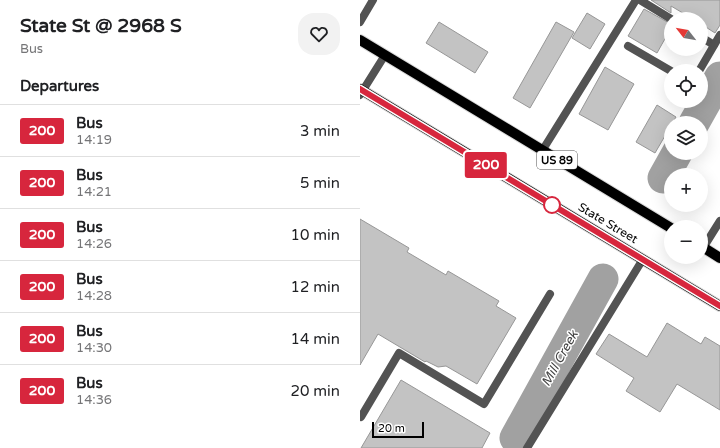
<!DOCTYPE html>
<html lang="en">
<head>
<meta charset="utf-8">
<style>
  :root { --surface:#fff; --page:#f2f2f2; --text:#202124; --muted:#757577; --line:#e0e0e0 }
  body { margin:0; font-family:"Varela Round",sans-serif; background:var(--page); color:var(--text); height:100vh; display:flex; flex-direction:column; font-size:15px; white-space:nowrap }
  * { box-sizing:border-box; margin:0 }
  p { font-size:13px; color:var(--muted) }
  .icon { flex:none; width:22px; height:22px; fill:none; stroke:currentColor; stroke-width:2; stroke-linecap:round; stroke-linejoin:round }
  .map { position:relative; flex:1; overflow:hidden }
  .panel { display:flex; flex-direction:column; background:var(--surface); width:360px }
  .panel>* { flex:none }
  .badge { padding:0 8px; border-radius:3px; font-size:14px; line-height:26px }
  .needle { width:26px; rotate:301deg }
  .fabs { position:absolute; left:304px; top:12px; display:grid; gap:8px }
  .fabs a { display:grid; place-items:center; width:44px; height:44px; border-radius:50%; background:var(--surface); box-shadow:0 4px 16px #0002; font-size:20px }
  .scale { position:absolute; left:12px; bottom:10px; width:52px; box-sizing:border-box; padding-left:4px; border:2px solid #000; border-top:0; font-size:11px; line-height:14px; white-space:nowrap; color:#000; -webkit-text-stroke:3px #fff; paint-order:stroke }
  .map>.badge { position:absolute; translate:-50% -50%; box-shadow:0 0 0 2px #fff }
  h2 { padding:0 20px; font-size:15px; line-height:36px }
  .round { display:grid; place-items:center; flex:none; width:42px; height:42px; border-radius:16px; background:var(--page) }
  .summary { display:flex; align-items:center; justify-content:space-between; height:68px; padding:0 20px }
  h1 { font-size:19px; font-weight:800; line-height:30px }
  ul { padding:0; list-style:none }
  li { display:flex; align-items:center; gap:12px; height:52px; padding:0 20px; border-top:1px solid var(--line) }
  li div { flex:1 }
  li b { display:block; font-size:15px }
  li em { font-style:normal }
  li .badge { min-width:44px; font-weight:700; text-align:center }
  main { display:flex; flex:1; min-height:0 }
  .map>svg:first-child { display:block }
  .lines { fill:none; stroke-linecap:round; stroke-linejoin:round }
  .river { stroke:#a1a1a1; stroke-width:31 }
  .building { fill:#c3c3c3; stroke:#979797 }
  .primary-casing { stroke:#dbdbdb; stroke-width:12 }
  .service { stroke:#535353; stroke-width:8 }
  .minor { stroke:#535353; stroke-width:8 }
  .primary { stroke:#000; stroke-width:10 }
  .line-casing { stroke:#fff; stroke-width:9 }
  .line { stroke:#d7263d; stroke-width:6 }
  .stop-dot { fill:#fff; stroke:#d7263d; stroke-width:2 }
  .labels { text-anchor:middle; stroke-width:3; stroke-linejoin:round; paint-order:stroke }
  .shield { fill:#fff; stroke:#4c4c4c; stroke-width:1 }
  .shield-label { font-size:11px; font-weight:bold; fill:#000 }
  .street-label { font-size:12px; fill:#000; stroke:#fff }
  .water-label { font-size:13px; font-style:italic; fill:#424242; stroke:#fff }
</style>
</head>
<body>
<main>
<section class="panel">
<div class="summary"><div><h1>State St @ 2968 S</h1><p>Bus</p></div><a class="round"><svg class="icon" aria-label="heart" viewBox="0 0 24 24"><path d="M12 20l-8-8c-3-5 5-10 8-4 3-6 11-1 8 4z"/></svg></a></div>
<h2>Departures</h2>
<ul>
<li><span class="badge" style="background:#d7263d;color:#fff">200</span><div><b>Bus</b><p>14:19</p></div><em>3 min</em></li>
<li><span class="badge" style="background:#d7263d;color:#fff">200</span><div><b>Bus</b><p>14:21</p></div><em>5 min</em></li>
<li><span class="badge" style="background:#d7263d;color:#fff">200</span><div><b>Bus</b><p>14:26</p></div><em>10 min</em></li>
<li><span class="badge" style="background:#d7263d;color:#fff">200</span><div><b>Bus</b><p>14:28</p></div><em>12 min</em></li>
<li><span class="badge" style="background:#d7263d;color:#fff">200</span><div><b>Bus</b><p>14:30</p></div><em>14 min</em></li>
<li><span class="badge" style="background:#d7263d;color:#fff">200</span><div><b>Bus</b><p>14:36</p></div><em>20 min</em></li>
</ul>
</section>
<div class="map">
<svg width="360" height="448" viewBox="0 0 360 448">
  <rect width="100%" height="100%" fill="#fff"/>
  <g class="lines">
    <!-- river -->
    <g class="river">
      <polyline points="334,123 360,77"/>
      <polyline points="303,178 317,153"/>
      <polyline points="155,438 243,279"/>
    </g>
  </g>
  <!-- building -->
  <g class="building">
    <polygon points="291,0 360,0 360,25 355,33 341,24 341,19 333,19 311,6 311,13"/>
    <polygon points="284,9 311,24 311,28 297,53 268,36"/>
    <polygon points="227,13 245,24 230,49 212,38"/>
    <polygon points="79,22 128,52 115,73 66,43"/>
    <polygon points="196,22 214,32 170,108 153,98"/>
    <polygon points="245,67 274,84 248,130 219,114"/>
    <polygon points="297,105 316,117 295,153 276,142"/>
    <polygon points="0,219 49,248 47,252 86,275 88,271 139,301 136,306 156,318 117,384 86,366 78,367 66,361 65,362 18,334 0,365"/>
    <polygon points="307,323 341,344 345,337 360,346 360,410 317,384 300,412 266,391 274,378 236,354 249,334 287,357"/>
    <polygon points="41,380 130,433 122,448 1,448"/>
  </g>
  <g class="lines">
    <defs>
      <g id="primary">
        <polyline points="0,40 311,228"/>
        <polyline points="0,89 360,306"/>
        <polyline points="341,246 360,258"/>
      </g>
    </defs>
    <!-- primary casing -->
    <use href="#primary" class="primary-casing"/>
    <!-- service -->
    <g class="service">
      <polyline points="280,0 311,19"/>
      <polyline points="341,37 354,45"/>
      <polyline points="268,46 311,71"/>
      <polyline points="339,71 360,35"/>
      <polyline points="182,151 276,0"/>
      <polyline points="343,248 360,221"/>
      <polyline points="1,417 39,353 124,404 190,294"/>
      <polyline points="167,448 283,259"/>
    </g>
    <!-- minor -->
    <g class="minor">
      <polyline points="0,22 13,0"/>
      <polyline points="0,95 25,55"/>
    </g>
    <!-- primary -->
    <use href="#primary" class="primary"/>
  </g>
  <g class="lines">
    <defs>
      <polyline id="line" points="0,89 360,306"/>
    </defs>
    <!-- line casing -->
    <use href="#line" class="line-casing"/>
    <!-- line -->
    <use href="#line" class="line"/>
  </g>
  <!-- markers -->
  <circle class="stop-dot" cx="192" cy="205" r="8"/>
  <g class="labels">
    <!-- shield labels -->
    <rect class="shield" x="177" y="151" width="40" height="18" rx="3"/>
    <g class="shield-label">
      <text x="197" y="164">US 89</text>
    </g>
    <!-- street labels -->
    <g class="street-label">
      <text transform="translate(248 223) rotate(31)" y="4">State Street</text>
    </g>
    <!-- water labels -->
    <g class="water-label">
      <text transform="translate(199 358) rotate(-61)" y="5">Mill Creek</text>
    </g>
  </g>
</svg>
<div class="fabs">
<a><svg class="needle" viewBox="-14 -14 28 28"><path d="M0-13l5 13h-10z" fill="#e53935"/><path d="M0 13l5-13h-10z" fill="#757577"/></svg></a>
<a><svg class="icon" aria-label="locate" viewBox="0 0 24 24"><circle cx="12" cy="12" r="6"/><path d="M12 2v4M12 18v4M2 12h4M18 12h4"/></svg></a>
<a><svg class="icon" aria-label="layers" viewBox="0 0 24 24"><path d="M12 4l9 5-9 5-9-5zM3 14l9 5 9-5"/></svg></a>
<a>+</a>
<a>−</a>
</div>
<div class="scale">20 m</div>
<b class="badge" style="left:126px;top:165px;background:#d7263d;color:#fff">200</b>
</div>
</main>
</body>
</html>
